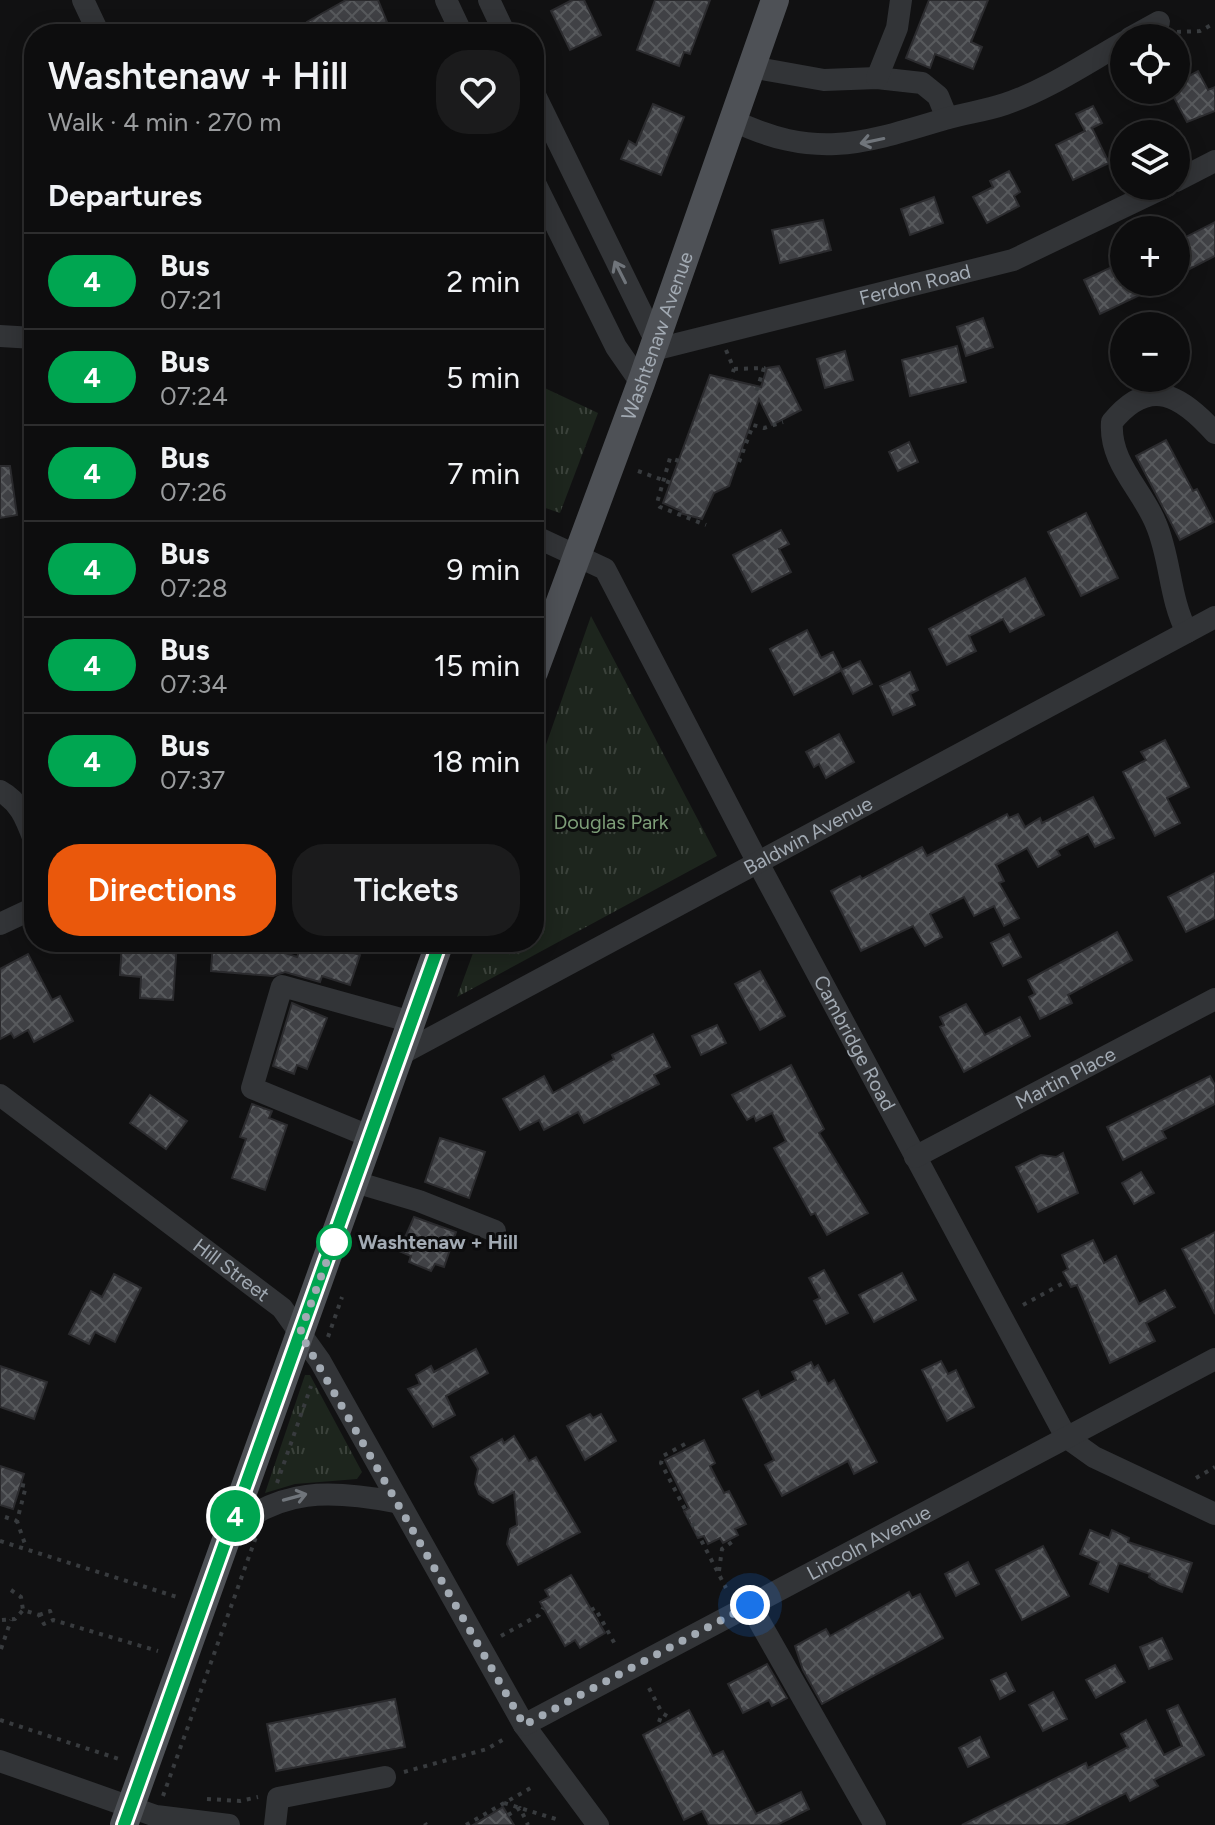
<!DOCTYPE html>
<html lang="en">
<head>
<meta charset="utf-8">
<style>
  :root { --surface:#0d0d0e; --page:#1b1b1c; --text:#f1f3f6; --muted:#9a9c9e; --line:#2d2d2e; --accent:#ea580c }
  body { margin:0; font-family:Figtree,sans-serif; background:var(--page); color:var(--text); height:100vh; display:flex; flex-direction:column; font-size:30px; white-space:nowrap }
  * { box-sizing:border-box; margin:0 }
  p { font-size:26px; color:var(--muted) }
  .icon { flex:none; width:44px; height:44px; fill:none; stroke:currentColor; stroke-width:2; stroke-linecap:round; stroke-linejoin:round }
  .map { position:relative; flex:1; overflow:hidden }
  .sheet { position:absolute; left:24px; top:24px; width:520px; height:928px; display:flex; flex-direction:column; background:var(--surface); border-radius:32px; box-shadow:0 4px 20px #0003,0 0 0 2px var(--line) }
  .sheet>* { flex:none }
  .badge { padding:0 16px; border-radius:26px; font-size:28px; line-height:52px }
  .controls { position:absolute; left:1110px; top:24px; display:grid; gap:16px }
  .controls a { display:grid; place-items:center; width:80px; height:80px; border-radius:50%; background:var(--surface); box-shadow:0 4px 20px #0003,0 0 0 2px var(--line); font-size:40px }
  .you { position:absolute; width:40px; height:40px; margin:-20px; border:6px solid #fff; border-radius:50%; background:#1a73e8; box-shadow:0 0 0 12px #1a73e833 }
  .map>.badge { position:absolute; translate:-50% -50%; box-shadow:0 0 0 4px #fff }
  h2 { padding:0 24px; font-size:30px; line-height:72px }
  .round { display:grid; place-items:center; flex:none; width:84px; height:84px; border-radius:32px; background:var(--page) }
  .overview { display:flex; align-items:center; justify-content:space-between; height:136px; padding:0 24px }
  h1 { font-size:38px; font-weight:600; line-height:60px }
  .action { display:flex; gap:16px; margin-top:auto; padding:16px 24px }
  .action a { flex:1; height:92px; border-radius:32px; background:var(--accent); color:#fff; font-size:32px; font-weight:600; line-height:92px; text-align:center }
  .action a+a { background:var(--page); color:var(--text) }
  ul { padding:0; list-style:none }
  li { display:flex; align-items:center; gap:24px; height:96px; padding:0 24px; border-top:2px solid var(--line) }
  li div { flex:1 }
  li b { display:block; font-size:30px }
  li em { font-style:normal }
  li .badge { min-width:88px; font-weight:700; text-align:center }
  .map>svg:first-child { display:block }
  .park { fill:url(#park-tufts) }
  .building { fill:url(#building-cross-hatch); stroke:#2b2b2e; stroke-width:2 }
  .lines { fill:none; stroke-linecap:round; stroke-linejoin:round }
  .path { stroke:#383b3e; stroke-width:4; stroke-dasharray:4 6; stroke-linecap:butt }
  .minor { stroke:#323437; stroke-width:22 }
  .major { stroke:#4e5156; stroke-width:28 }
  .oneway { stroke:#70757b }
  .line-casing { stroke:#fff; stroke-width:18 }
  .line { stroke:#00a651; stroke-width:12 }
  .walk { stroke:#a2aab3; stroke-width:8; stroke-dasharray:0 14.4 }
  .stop-dot { fill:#fff; stroke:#00a651; stroke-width:4 }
  .labels { text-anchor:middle; stroke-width:6; stroke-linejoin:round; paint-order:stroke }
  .street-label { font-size:20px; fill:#a2aab3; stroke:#0c0c0d }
  .park-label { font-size:20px; fill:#7d9e78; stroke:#0c0c0d }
  .stop-label { font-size:20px; font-weight:bold; fill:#a2aab3; stroke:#0c0c0d; text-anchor:start }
</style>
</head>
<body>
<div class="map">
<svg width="1215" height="1825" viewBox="0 0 1215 1825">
  <defs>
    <pattern id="park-tufts" width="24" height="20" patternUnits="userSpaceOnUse" patternTransform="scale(2)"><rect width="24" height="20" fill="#1d251d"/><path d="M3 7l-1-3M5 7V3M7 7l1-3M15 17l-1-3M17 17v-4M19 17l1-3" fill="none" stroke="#3b423b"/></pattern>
    <pattern id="building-cross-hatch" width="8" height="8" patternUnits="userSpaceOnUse" patternTransform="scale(2)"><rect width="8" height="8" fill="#404145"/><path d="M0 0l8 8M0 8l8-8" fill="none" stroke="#585a5d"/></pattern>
  </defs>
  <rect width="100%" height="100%" fill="#111112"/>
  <!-- park -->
  <g class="park">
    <polygon points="534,383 598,413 560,513 534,504"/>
    <polygon points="591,616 717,856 457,997 477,942 534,942 534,779"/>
    <polygon points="305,1375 310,1375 362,1472 357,1479 295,1484 265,1493"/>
  </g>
  <!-- building -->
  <g class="building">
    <polygon points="346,0 378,0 387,22 360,34 352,34 349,28 335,34 312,34 307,22"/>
    <polygon points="572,0 584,0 601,35 570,50 551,11"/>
    <polygon points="655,0 710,0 690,54 684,52 679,66 637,50"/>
    <polygon points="929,0 988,0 971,42 982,47 973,69 935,54 930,68 906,58"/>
    <polygon points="1198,71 1208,90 1215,87 1215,111 1187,122 1170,90 1176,90 1176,83"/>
    <polygon points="653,104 684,117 661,175 621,159 629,141 636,145"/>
    <polygon points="1093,106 1102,123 1092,128 1109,163 1073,180 1056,145 1085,131 1076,114"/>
    <polygon points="1009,171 1020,192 1014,196 1019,206 987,223 973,197 993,187 990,181"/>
    <polygon points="934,197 943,223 910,235 901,209"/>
    <polygon points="823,220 831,250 780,263 772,230"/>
    <polygon points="1215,222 1215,256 1176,276 1176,242"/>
    <polygon points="1114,266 1122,282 1167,282 1100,314 1084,280"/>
    <polygon points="983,318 993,347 966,356 957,327"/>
    <polygon points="957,346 966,382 910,396 902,360"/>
    <polygon points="845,351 853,380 825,388 817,359"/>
    <polygon points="779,366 801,410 772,425 759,399 729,486 714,493 702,519 680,513 681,511 663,503 710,375 761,387 767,368"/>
    <polygon points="1166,440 1193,491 1197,489 1214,522 1180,540 1136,456"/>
    <polygon points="909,442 918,462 898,471 889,452"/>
    <polygon points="0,466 10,466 17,515 0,518"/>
    <polygon points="1086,513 1118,578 1081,596 1048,532"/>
    <polygon points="781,530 789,544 779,549 791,572 752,592 733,555"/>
    <polygon points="1025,578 1044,615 1010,632 1003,619 969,636 976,651 947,665 929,629"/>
    <polygon points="807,630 821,658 833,652 842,670 794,695 770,649"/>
    <polygon points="860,661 872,684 853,694 841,670"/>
    <polygon points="910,672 918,690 910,694 915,705 893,715 880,686"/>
    <polygon points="839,734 854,762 826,778 819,764 814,767 806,752"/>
    <polygon points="1165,740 1189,787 1167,798 1180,823 1155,836 1123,772 1146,760 1141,752"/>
    <polygon points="1093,797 1114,838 1095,847 1088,834 1057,850 1060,855 1038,867 1027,848 996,865 1004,881 999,883 1019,918 1004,926 994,906 974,916 964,897 930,914 942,937 925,946 913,926 861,951 831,891 860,876 862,879 922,847 927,856 1007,814 1009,818 1018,814 1025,827 1040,818 1042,823"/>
    <polygon points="1215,873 1215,918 1186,932 1168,897"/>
    <polygon points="1117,932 1132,960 1068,995 1072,1003 1040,1019 1029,997 1035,994 1028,980"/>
    <polygon points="1009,934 1021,957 1003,966 991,943"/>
    <polygon points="122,942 177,942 173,1000 140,998 141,977 120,975"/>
    <polygon points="213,942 265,942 265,946 297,957 300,950 308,953 311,942 345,942 343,949 360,955 350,985 322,976 320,982 285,972 273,976 211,971"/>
    <polygon points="28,954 52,1000 60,996 73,1021 34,1042 28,1030 14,1038 11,1033 0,1039 0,969"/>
    <polygon points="760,971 785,1016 760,1030 735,984"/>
    <polygon points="292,1003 327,1018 307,1069 297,1065 294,1074 273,1066"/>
    <polygon points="966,1004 985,1035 1020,1017 1030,1036 964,1072 940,1027 944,1025 940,1017"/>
    <polygon points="717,1025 726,1043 701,1055 692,1036"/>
    <polygon points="653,1034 670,1067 654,1075 659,1084 584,1123 578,1112 544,1130 539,1120 520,1130 503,1099 544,1076 553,1093 614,1059 612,1055"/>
    <polygon points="791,1065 824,1129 819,1133 868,1213 827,1235 815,1213 811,1215 774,1148 786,1141 772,1113 756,1121 754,1116 747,1120 732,1095"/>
    <polygon points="1210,1076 1215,1085 1215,1104 1162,1131 1166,1138 1123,1160 1107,1127"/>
    <polygon points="150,1095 187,1121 166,1149 130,1123"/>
    <polygon points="252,1104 272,1111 269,1118 287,1125 265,1190 232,1178 246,1139 240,1137"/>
    <polygon points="440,1138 485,1152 469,1198 425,1182"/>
    <polygon points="1063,1153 1078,1193 1038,1212 1016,1167 1041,1155 1056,1157"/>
    <polygon points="1141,1172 1154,1193 1134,1204 1122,1183"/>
    <polygon points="414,1217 456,1232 444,1267 435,1264 431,1271 409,1262 411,1256 399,1251"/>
    <polygon points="1215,1232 1215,1314 1182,1249"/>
    <polygon points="1093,1240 1104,1263 1116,1256 1139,1304 1165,1290 1175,1307 1146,1323 1155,1341 1110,1363 1077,1285 1071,1287 1063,1272 1068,1269 1062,1255"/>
    <polygon points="824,1270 848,1313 826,1324 814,1301 820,1298 809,1278"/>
    <polygon points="902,1273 916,1300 874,1322 859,1295"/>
    <polygon points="114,1274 141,1288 115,1342 95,1332 89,1344 69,1334 91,1291 102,1297"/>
    <polygon points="476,1349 488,1373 446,1396 455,1415 433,1427 408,1389 420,1384 416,1375 431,1366 434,1372"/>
    <polygon points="941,1361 948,1374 956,1370 974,1407 947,1421 922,1370"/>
    <polygon points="811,1362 814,1368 818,1365 828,1384 834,1380 877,1462 854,1474 848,1461 782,1496 765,1465 774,1460 743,1399 758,1391 761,1398 796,1380 792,1372"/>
    <polygon points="0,1366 47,1382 34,1419 0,1407"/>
    <polygon points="590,1414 593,1418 601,1414 616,1441 585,1460 567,1426"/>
    <polygon points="514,1436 529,1461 536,1457 580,1532 518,1565 507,1544 510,1529 517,1525 514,1492 493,1503 479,1494 475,1484 478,1469 471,1457 502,1439 504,1443"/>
    <polygon points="704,1440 715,1463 710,1466 724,1493 729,1491 746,1524 735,1529 738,1535 723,1543 720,1538 708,1544 704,1536 698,1538 684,1511 689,1508 665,1460"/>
    <polygon points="0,1466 24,1474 13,1509 0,1505"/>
    <polygon points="1090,1530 1109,1538 1112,1530 1129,1538 1128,1542 1192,1563 1182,1592 1160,1584 1149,1577 1150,1574 1119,1563 1108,1592 1090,1584 1099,1562 1080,1554"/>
    <polygon points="1043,1546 1069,1596 1022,1620 996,1570"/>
    <polygon points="968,1562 979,1584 956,1596 945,1574"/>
    <polygon points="571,1575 605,1633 580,1648 575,1640 565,1646 540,1602 549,1597 545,1590"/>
    <polygon points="909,1592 912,1598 920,1594 943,1638 822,1704 803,1670 795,1646 826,1629 830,1636"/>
    <polygon points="1162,1638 1172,1659 1149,1669 1140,1647"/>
    <polygon points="767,1664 787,1698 772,1706 769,1700 743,1713 728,1684"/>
    <polygon points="1115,1665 1125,1682 1096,1698 1086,1680"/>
    <polygon points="1006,1673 1015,1691 1000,1699 991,1680"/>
    <polygon points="1053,1692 1067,1719 1043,1731 1029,1705"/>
    <polygon points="395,1699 405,1747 276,1771 267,1724"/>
    <polygon points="1178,1705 1204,1755 1154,1780 1158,1786 1130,1801 1126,1793 1063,1825 962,1825 1086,1763 1088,1768 1128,1747 1121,1734 1146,1720 1164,1755 1182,1746 1167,1710"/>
    <polygon points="689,1710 713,1756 723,1751 756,1814 801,1792 809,1809 777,1825 709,1825 702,1811 684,1820 643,1735"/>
    <polygon points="980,1737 989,1757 968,1767 959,1748"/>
    <polygon points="503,1807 514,1825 473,1825"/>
  </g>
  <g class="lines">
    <!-- path -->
    <g class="path">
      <polyline points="1177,32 1200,31 1215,23"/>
      <polyline points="726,350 734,369 731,378"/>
      <polyline points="734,369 764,368 756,392"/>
      <polyline points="679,461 670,458 657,503 660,507 706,525"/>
      <polyline points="739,462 753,425 764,428 783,422"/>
      <polyline points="638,471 671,483"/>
      <polyline points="1023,1305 1067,1281"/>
      <polyline points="328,1337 342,1297"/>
      <polyline points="685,1444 663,1456 661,1463 726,1588"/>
      <polyline points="1196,1478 1215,1467"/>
      <polyline points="277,1483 311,1386"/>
      <polyline points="21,1485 26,1486 17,1521 26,1547"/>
      <polyline points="5,1517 17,1521"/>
      <polyline points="0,1541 177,1597"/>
      <polyline points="719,1571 722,1549 732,1542 730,1539"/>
      <polyline points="11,1590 21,1597 23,1610"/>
      <polyline points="591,1610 595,1608 616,1646"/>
      <polyline points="39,1615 50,1611 53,1620"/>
      <polyline points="2,1620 15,1619 23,1610 39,1615 44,1624 53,1620 158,1651"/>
      <polyline points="501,1636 539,1615 543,1608"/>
      <polyline points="1,1649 11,1620"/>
      <polyline points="649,1688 662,1713 669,1717"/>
      <polyline points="0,1720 119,1759"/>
      <polyline points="659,1722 662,1713"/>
      <polyline points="404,1772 487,1749 504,1739"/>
      <polyline points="163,1796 256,1537"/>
      <polyline points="207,1799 240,1801 258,1797"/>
      <polyline points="504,1803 559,1820"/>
      <polyline points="508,1815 520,1808 528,1825"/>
      <polyline points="425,1823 426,1825"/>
      <polyline points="466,1825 534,1786"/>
    </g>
    <!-- minor -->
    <g class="minor">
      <polyline points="83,0 99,34"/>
      <polyline points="446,0 462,34"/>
      <polyline points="489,0 505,34"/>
      <polyline points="1130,38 1159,22"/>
      <polyline points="751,67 824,80 877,78 922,83 938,96 947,118"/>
      <polyline points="877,78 897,28 901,0"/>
      <polyline points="534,93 656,342"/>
      <path d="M 732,120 C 816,160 862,144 945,119 C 964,113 985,111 1005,104 C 1047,90 1085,64 1124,42"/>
      <polyline points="534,181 616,347 641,383"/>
      <polyline points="1176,181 1215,161"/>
      <polyline points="0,336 34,338"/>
      <path id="s1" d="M 653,350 L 1013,260 L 1167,186"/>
      <path id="s2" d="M 534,536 L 605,569 L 757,861 L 1066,1437 L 1094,1457 L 1215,1514"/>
      <path d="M 1187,632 C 1169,598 1171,559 1156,524 C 1142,489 1109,463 1112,422 C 1150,375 1182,396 1215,433"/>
      <path d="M 0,791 C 20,802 26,819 34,840"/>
      <polyline points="0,924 34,908"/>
      <path id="s3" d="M 401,1054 L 1215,617"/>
      <path id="s4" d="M 0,1095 L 282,1308 L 320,1361 L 524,1725 L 598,1825"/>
      <polyline points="371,1137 252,1088 282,986 412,1022"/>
      <path id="s5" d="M 915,1157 L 1215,999"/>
      <polyline points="355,1182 419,1201 495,1231"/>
      <path d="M 228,1534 C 278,1487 332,1490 395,1502"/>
      <polyline points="750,1605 875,1825"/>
      <path id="s6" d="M 524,1725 L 1215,1359"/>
      <polyline points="0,1761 156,1816 229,1825"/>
      <polyline points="275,1825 278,1798 385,1777"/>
    </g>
    <!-- major -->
    <g class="major">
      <path id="s7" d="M 534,672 L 641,383 L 775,0"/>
      <polyline points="124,1825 440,942"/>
    </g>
  </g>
  <!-- one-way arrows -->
  <defs><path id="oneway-shaft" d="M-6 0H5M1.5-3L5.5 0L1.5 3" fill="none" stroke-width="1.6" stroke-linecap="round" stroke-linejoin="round" transform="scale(2)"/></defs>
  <g class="oneway">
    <use href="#oneway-shaft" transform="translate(872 141) rotate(168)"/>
    <use href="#oneway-shaft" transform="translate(620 272) rotate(-117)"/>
    <use href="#oneway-shaft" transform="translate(295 1497) rotate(-15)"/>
  </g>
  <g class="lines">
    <defs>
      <polyline id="line" points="124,1825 440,942"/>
    </defs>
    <!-- line casing -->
    <use href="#line" class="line-casing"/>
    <!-- line -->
    <use href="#line" class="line"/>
    <!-- walk -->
    <polyline class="walk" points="334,1242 335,1239 300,1333 524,1725 750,1605"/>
  </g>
  <!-- markers -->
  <circle class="stop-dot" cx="334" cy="1242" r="16"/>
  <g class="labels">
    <!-- street labels -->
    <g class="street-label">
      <text dy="7" stroke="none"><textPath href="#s1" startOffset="270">Ferdon Road</textPath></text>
      <text dy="7" stroke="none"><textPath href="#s7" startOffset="358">Washtenaw Avenue</textPath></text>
      <text dy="7" stroke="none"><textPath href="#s3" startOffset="462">Baldwin Avenue</textPath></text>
      <text dy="7" stroke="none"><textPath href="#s2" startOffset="614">Cambridge Road</textPath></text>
      <text dy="7" stroke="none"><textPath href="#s5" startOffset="170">Martin Place</textPath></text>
      <text dy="7" stroke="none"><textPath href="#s4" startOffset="290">Hill Street</textPath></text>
      <text dy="7" stroke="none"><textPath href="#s6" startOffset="390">Lincoln Avenue</textPath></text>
    </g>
    <!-- park labels -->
    <g class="park-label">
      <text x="611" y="829">Douglas Park</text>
    </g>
    <!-- stop labels -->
    <g class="stop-label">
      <text x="358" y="1249">Washtenaw + Hill</text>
    </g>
  </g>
</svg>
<div class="controls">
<a><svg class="icon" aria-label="locate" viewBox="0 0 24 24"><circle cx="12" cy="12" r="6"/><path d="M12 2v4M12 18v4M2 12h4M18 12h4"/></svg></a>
<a><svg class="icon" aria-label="layers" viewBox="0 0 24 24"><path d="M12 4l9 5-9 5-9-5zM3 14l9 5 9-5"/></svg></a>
<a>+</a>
<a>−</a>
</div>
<div class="you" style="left:750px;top:1605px"></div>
<b class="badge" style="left:235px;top:1516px;background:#00a651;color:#fff">4</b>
<section class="sheet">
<div class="overview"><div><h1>Washtenaw + Hill</h1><p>Walk · 4 min · 270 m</p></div><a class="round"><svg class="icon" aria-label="heart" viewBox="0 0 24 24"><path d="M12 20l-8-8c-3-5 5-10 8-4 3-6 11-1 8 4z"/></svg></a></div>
<h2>Departures</h2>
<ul>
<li><span class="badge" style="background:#00a651;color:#fff">4</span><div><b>Bus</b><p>07:21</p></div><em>2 min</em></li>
<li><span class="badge" style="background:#00a651;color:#fff">4</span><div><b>Bus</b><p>07:24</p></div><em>5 min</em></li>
<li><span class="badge" style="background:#00a651;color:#fff">4</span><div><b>Bus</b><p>07:26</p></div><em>7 min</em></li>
<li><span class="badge" style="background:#00a651;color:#fff">4</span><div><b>Bus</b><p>07:28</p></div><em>9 min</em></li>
<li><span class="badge" style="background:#00a651;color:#fff">4</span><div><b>Bus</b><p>07:34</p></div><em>15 min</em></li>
<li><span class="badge" style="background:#00a651;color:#fff">4</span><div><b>Bus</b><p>07:37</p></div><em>18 min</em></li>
</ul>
<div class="action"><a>Directions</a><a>Tickets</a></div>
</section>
</div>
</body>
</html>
